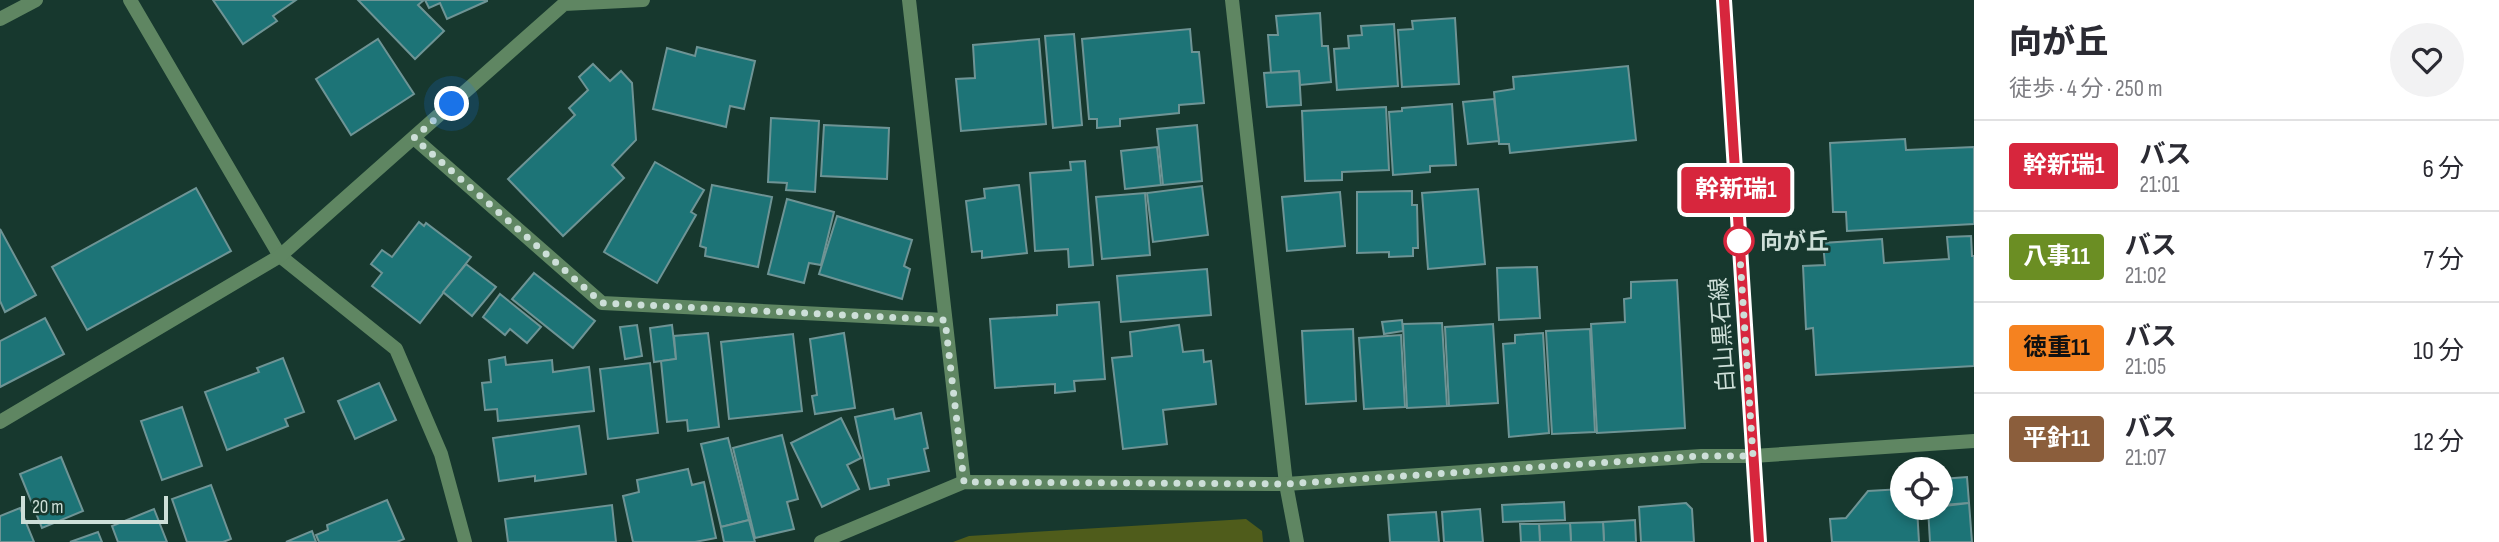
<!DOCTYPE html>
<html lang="ja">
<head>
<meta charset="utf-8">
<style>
  :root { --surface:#fff; --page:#f2f2f3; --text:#2b2b33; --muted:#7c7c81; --line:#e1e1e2 }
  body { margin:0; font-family:"Sofia Sans Condensed","Noto Sans JP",sans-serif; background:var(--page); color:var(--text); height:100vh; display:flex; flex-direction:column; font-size:26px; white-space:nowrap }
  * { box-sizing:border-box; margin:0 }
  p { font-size:23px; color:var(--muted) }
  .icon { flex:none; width:38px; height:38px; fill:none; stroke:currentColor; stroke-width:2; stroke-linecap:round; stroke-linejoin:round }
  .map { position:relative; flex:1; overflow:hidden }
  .side { display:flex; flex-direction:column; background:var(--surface); width:525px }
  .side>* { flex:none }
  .badge { padding:0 14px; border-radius:5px; font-size:24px; line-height:46px }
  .buttons { position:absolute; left:1890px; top:457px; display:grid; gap:14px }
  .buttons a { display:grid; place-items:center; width:63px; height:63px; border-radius:50%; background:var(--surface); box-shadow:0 4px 10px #0003; font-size:35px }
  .scale { position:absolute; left:21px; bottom:18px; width:147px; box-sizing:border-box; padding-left:7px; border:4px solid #cddfd8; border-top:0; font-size:19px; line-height:24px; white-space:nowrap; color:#cddfd8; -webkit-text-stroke:5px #17382e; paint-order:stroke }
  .you { position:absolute; width:35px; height:35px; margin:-18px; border:5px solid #fff; border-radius:50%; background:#1a73e8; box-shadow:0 0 0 10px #1a73e833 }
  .map>.badge { position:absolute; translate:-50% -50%; box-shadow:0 0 0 4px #fff }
  .round { display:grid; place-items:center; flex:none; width:74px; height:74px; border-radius:37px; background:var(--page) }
  .head { display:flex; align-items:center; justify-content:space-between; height:119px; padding:0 35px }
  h1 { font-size:33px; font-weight:800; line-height:52px }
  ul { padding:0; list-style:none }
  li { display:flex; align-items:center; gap:21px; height:91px; padding:0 35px; border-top:2px solid var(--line) }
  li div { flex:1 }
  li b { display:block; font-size:26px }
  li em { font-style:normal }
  li .badge { min-width:77px; font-weight:700; text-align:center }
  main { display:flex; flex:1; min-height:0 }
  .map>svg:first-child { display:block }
  .green { fill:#4f5c1b }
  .building { fill:#1d7477; stroke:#6e9495; stroke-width:2 }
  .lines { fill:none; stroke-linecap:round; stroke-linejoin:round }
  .street { stroke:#5f8662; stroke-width:14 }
  .secondary { stroke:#77b77c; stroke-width:14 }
  .line-casing { stroke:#fff; stroke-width:16 }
  .line { stroke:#d7263d; stroke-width:10 }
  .walk { stroke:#cddfd8; stroke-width:7; stroke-dasharray:0 12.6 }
  .stop-dot { fill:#fff; stroke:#d7263d; stroke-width:3.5 }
  .labels { text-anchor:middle; stroke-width:5; stroke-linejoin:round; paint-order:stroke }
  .stop-label { font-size:23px; font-weight:bold; fill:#cddfd8; stroke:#17382e; text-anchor:start }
  .street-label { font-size:23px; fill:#cddfd8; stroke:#17382e }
</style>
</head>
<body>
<main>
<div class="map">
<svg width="1974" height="542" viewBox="0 0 1974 542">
  <rect width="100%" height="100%" fill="#17382e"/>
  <!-- green -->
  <polygon class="green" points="1246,519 1262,531 1263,542 953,542 969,536"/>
  <!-- building -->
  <g class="building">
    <polygon points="213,0 296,0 273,16 277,21 243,44"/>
    <polygon points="358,0 424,0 418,5 444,31 415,59"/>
    <polygon points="425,0 487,0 487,1 447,19 440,3 429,8"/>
    <polygon points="1320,13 1322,46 1328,46 1331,82 1300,85 1299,71 1271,73 1268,35 1278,35 1276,16"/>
    <polygon points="1455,18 1459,84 1402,87 1398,30 1413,29 1412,21"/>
    <polygon points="1394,24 1398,86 1337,90 1334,49 1349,48 1348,36 1362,35 1361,26"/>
    <polygon points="1190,29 1192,52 1199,52 1204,103 1179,105 1179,113 1120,119 1120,126 1097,128 1097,119 1089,119 1082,39"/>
    <polygon points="1074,34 1082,125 1053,128 1045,36"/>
    <polygon points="378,39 414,94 351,135 316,79"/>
    <polygon points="1039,39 1046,124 961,131 956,79 975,78 973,45"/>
    <polygon points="697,47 755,61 744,109 730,106 726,127 653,109 667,48 695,56"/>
    <polygon points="593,64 610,81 621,71 632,83 636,140 612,165 624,178 563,236 508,179 575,115 569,108 588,90 579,77"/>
    <polygon points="1628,66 1636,140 1510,153 1509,144 1499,144 1494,92 1514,89 1513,77"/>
    <polygon points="1299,71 1301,105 1267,107 1264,73"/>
    <polygon points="1494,99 1499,141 1468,144 1463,102"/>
    <polygon points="1452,104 1456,165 1430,166 1430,172 1393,175 1389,112 1402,111 1402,108"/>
    <polygon points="1386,107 1389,170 1342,172 1342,180 1305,181 1302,111"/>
    <polygon points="771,118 819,121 815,192 786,190 787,183 768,182"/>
    <polygon points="824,125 889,128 887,179 821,176"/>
    <polygon points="1197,125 1202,181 1163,185 1157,129"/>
    <polygon points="1905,139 1906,150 1974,147 1974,224 1847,231 1846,212 1833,212 1830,143"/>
    <polygon points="1157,147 1161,185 1125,189 1121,151"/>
    <polygon points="1085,161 1093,265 1069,267 1068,249 1035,251 1030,173 1071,170 1070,162"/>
    <polygon points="655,162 704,190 691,212 696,215 657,283 604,252"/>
    <polygon points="712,185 772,197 758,267 705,256 706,248 700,246"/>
    <polygon points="1019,185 1027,253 982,258 982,251 972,252 966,201 985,198 984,189"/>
    <polygon points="1202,186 1208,235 1153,242 1147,193"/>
    <polygon points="196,188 231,251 87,330 52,267"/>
    <polygon points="1478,189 1485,264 1428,269 1422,193"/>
    <polygon points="1412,191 1412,205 1417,205 1418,248 1413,248 1413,256 1389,257 1389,252 1357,253 1357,192"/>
    <polygon points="1340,192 1345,246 1287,251 1282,197"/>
    <polygon points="1145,193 1150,255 1102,259 1096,197"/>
    <polygon points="787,199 834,212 821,265 809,263 804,283 768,274"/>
    <polygon points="837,216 912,240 904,266 910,269 902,299 819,274"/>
    <polygon points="419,222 424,226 426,223 471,257 420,323 372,286 382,273 371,264 382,250 392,257"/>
    <polygon points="0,229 36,295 5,312 0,301"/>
    <polygon points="1971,236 1972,256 1974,256 1974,366 1816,375 1813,328 1806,329 1803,266 1825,265 1823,243 1882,239 1884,263 1949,259 1947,237"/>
    <polygon points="466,264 496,287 472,316 443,292"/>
    <polygon points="1537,267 1540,318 1499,320 1497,268"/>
    <polygon points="1207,269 1211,315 1121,322 1117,276"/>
    <polygon points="534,273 595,321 573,348 512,299"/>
    <polygon points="1677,280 1685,428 1597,433 1591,324 1625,322 1624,299 1631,298 1631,282"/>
    <polygon points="500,294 541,327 527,343 510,329 505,335 483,317"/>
    <polygon points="1099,302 1105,379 1074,381 1075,391 1055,393 1055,384 995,388 990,319 1057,315 1057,305"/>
    <polygon points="45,318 64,354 0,387 0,341"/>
    <polygon points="1402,320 1403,331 1384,334 1382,322"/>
    <polygon points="1442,323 1447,406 1407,408 1403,324"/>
    <polygon points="1493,324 1498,403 1449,406 1445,327"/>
    <polygon points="637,325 642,356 625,359 620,327"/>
    <polygon points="672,325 676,359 654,362 650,328"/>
    <polygon points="1179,325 1183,352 1203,350 1204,362 1211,361 1216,404 1163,410 1167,444 1123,449 1112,358 1132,356 1130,332"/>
    <polygon points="1353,329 1356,401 1306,404 1302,331"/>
    <polygon points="1590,329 1595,432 1552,434 1546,331"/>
    <polygon points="708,333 719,427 688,431 687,420 667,422 661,361 676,359 674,336"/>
    <polygon points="844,333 855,408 815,414 812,396 817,395 810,339"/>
    <polygon points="1543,333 1549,433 1509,437 1503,344 1515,343 1515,335"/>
    <polygon points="793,334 802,411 729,419 721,342"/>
    <polygon points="1401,335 1405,407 1364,409 1359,338"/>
    <polygon points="505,357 506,365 552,360 553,372 589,367 594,411 498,421 497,409 485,410 482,383 491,382 489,360"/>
    <polygon points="283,358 304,412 285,419 288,426 227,450 205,392 259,372 257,368"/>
    <polygon points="650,363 658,433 608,439 600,369"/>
    <polygon points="379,383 396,420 355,439 338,401"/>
    <polygon points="182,407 202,466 162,480 141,421"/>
    <polygon points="893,409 895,419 921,413 928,448 924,449 929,471 888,479 889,485 870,489 855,417"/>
    <polygon points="841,418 861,458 847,465 859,489 822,507 791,443"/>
    <polygon points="579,426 586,474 535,481 535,476 499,481 493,438"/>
    <polygon points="782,435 798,499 787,502 794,529 755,538 733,448"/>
    <polygon points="728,438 749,520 721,527 701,444"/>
    <polygon points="61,457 83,511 42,528 20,474"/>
    <polygon points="688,469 692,485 704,482 716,538 695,542 633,542 623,496 639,492 637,480"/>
    <polygon points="1967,477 1969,503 1941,505 1941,479"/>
    <polygon points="211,485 231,539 223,542 187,542 172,499"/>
    <polygon points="1902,489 1902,508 1917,508 1919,542 1832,542 1830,519 1846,518 1868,491"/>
    <polygon points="387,500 404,539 397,542 319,542 316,535 328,530 327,525"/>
    <polygon points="1564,502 1565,520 1503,522 1502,505"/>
    <polygon points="1686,503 1692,509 1694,542 1641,542 1639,507"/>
    <polygon points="1969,503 1972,542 1930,542 1928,508"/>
    <polygon points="612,505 616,542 508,542 505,519"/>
    <polygon points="20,508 34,542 0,542 0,516"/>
    <polygon points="154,509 167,542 118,542 112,526"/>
    <polygon points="1480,509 1483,542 1444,542 1442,512"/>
    <polygon points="1436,512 1439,542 1390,542 1388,515"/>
    <polygon points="749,520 755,542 724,542 721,527"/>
    <polygon points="1635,520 1636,542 1604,542 1603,522"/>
    <polygon points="1603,522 1604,542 1571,542 1570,523"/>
    <polygon points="1570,523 1571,542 1540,542 1539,524"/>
    <polygon points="1520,524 1539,524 1540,542 1521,542"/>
    <polygon points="312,531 316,542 286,542"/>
    <polygon points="98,532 102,542 70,542"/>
  </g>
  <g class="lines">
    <!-- street -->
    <g class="street">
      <polyline points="130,0 280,256 396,349 441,454 465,542"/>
      <polyline points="909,0 964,482"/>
      <polyline points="1232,0 1286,484 1297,542"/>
      <polyline points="0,19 36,0"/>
      <polyline points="414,138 602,303 945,320"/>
      <polyline points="0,422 280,256 564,4 643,0"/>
      <polyline points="821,542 964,482 1286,484 1701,456 1753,456 1974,441"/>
    </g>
    <!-- secondary -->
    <polyline class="secondary" points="1724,0 1759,542"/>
  </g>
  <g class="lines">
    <defs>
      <polyline id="line" points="1724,0 1759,542"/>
    </defs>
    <!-- line casing -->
    <use href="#line" class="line-casing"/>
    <!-- line -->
    <use href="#line" class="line"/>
    <!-- walk -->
    <polyline class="walk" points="452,104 414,138 602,303 945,320 964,482 1286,484 1701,456 1753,456 1739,241"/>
  </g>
  <!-- markers -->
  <circle class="stop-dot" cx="1739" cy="241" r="14"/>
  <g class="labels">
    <!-- stop labels -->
    <g class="stop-label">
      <text x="1760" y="249">向が丘</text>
    </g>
    <!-- street labels -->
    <g class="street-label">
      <text transform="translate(1722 335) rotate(-94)" y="8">白山黒石線</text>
    </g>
  </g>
</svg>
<div class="buttons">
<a><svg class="icon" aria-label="locate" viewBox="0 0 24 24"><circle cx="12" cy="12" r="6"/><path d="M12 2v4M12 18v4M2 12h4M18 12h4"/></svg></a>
</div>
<div class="scale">20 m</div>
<div class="you" style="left:452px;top:104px"></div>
<b class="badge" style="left:1736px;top:190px;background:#d7263d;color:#fff">幹新瑞1</b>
</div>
<section class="side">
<div class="head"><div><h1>向が丘</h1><p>徒歩 · 4 分 · 250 m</p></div><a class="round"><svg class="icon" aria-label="heart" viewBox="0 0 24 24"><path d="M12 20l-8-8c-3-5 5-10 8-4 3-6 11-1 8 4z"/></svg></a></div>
<ul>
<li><span class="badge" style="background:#d7263d;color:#fff">幹新瑞1</span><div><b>バス</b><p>21:01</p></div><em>6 分</em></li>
<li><span class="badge" style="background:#6b8e23;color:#fff">八事11</span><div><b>バス</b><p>21:02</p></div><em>7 分</em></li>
<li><span class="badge" style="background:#f58220;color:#111">徳重11</span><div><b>バス</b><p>21:05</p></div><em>10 分</em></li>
<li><span class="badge" style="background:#8b5e3c;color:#fff">平針11</span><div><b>バス</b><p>21:07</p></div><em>12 分</em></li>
</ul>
</section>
</main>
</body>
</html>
